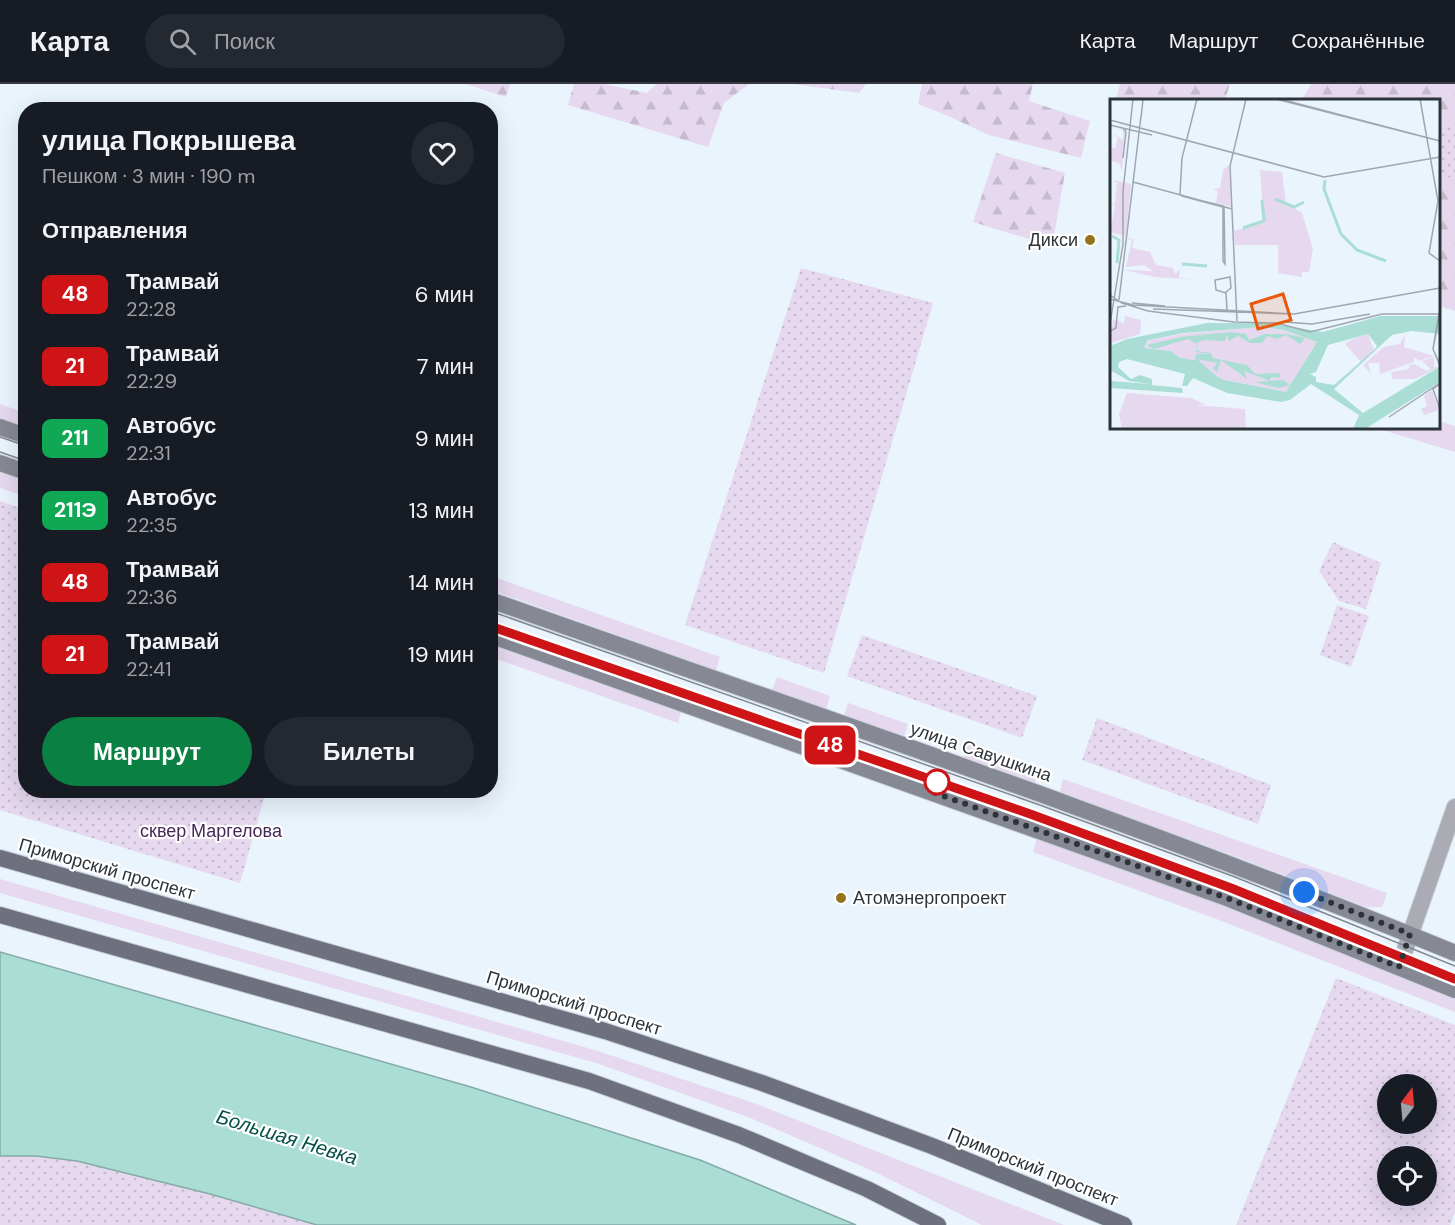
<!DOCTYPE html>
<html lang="ru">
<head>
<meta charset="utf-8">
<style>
  :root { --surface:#171b24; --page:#242831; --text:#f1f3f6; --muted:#9ea1a6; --line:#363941; --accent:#0b8043 }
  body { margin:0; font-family:"DM Sans",sans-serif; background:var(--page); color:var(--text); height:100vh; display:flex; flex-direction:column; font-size:22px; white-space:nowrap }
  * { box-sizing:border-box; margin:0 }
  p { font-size:20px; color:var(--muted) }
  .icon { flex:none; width:33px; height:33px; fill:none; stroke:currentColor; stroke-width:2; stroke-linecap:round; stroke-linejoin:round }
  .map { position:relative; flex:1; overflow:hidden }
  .details { position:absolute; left:18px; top:18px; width:480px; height:696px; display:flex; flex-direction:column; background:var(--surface); border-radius:24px; box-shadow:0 6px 24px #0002 }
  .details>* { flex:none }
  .badge { padding:0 12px; border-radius:9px; font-size:21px; line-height:39px }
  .needle { width:39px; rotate:16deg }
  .tools { position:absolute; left:1377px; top:990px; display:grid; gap:12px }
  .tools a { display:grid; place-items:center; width:60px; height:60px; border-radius:50%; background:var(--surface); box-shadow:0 6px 24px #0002; font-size:30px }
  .you { position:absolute; width:30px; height:30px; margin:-15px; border:4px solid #fff; border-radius:50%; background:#1a73e8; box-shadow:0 0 0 9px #1a73e833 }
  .map>.badge { position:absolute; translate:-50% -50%; box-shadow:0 0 0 3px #fff }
  h2 { padding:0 24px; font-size:22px; line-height:54px }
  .round { display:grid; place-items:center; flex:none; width:63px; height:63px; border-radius:32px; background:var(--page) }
  .overview { display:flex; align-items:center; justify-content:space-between; height:102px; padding:0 24px }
  h1 { font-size:28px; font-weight:700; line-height:45px }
  .button { display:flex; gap:12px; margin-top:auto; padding:12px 24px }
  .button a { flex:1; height:69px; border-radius:36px; background:var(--accent); color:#fff; font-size:24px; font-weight:700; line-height:69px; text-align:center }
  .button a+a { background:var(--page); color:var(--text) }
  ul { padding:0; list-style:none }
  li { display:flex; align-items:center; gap:18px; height:72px; padding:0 24px }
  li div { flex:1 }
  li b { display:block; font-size:22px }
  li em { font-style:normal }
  li .badge { min-width:66px; font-weight:700; text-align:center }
  header { display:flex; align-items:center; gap:36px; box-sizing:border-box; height:84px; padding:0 30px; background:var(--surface); border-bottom:2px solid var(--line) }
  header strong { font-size:28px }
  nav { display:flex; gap:33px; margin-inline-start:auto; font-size:21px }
  .search { width:420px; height:54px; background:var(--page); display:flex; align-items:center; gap:15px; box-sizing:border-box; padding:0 21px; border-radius:33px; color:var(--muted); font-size:22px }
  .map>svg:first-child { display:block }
  .green { fill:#e5d8ef }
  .forest { fill:url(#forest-firs) }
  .park { fill:url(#park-dots); fill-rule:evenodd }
  .water { fill:#aaded4; stroke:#84aba6; stroke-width:1.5 }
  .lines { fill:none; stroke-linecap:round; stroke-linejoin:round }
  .tertiary-casing { stroke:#c8d1da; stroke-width:18 }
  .secondary-casing { stroke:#c8d1da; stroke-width:18 }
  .primary-casing { stroke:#c8d1da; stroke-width:18 }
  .tertiary { stroke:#aaabb3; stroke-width:16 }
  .secondary { stroke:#868894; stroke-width:16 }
  .primary { stroke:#6e707e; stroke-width:16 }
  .tram { stroke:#80888f; stroke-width:1.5 }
  .line-casing { stroke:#fff; stroke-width:14 }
  .line { stroke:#ce1417; stroke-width:9 }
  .walk { stroke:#2d3439; stroke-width:6; stroke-dasharray:0 10.8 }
  .poi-dot { fill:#96721b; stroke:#fff; stroke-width:2 }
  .stop-dot { fill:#fff; stroke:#ce1417; stroke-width:3 }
  .labels { text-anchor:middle; stroke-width:4.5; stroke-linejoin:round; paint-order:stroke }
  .poi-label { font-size:18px; fill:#2d3439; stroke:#fff; text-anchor:end }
  .street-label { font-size:18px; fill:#2d3439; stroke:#fff }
  .park-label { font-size:18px; fill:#452857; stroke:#fff }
  .water-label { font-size:20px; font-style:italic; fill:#055147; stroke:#fff }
  .inset-river { fill:none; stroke:#aaded4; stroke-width:3 }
  .inset-road { fill:none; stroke:#9ea7af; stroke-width:1.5 }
  .view { fill:#e8590c; fill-opacity:0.15; stroke:#e8590c; stroke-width:3 }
  .inset-edge { fill:none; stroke:#2d3439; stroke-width:3 }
</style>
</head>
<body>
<header>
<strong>Карта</strong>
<div class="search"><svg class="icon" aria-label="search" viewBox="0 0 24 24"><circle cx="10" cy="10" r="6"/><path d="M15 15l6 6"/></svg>Поиск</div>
<nav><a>Карта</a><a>Маршрут</a><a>Сохранённые</a></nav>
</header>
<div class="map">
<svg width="1455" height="1141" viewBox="0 0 1455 1141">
  <defs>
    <pattern id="forest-firs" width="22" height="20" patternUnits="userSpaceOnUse" patternTransform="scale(1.5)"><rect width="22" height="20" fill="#e5d8ef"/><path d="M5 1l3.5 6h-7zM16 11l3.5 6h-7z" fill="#c5bace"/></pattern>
    <pattern id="park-dots" width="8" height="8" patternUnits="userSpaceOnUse" patternTransform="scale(1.5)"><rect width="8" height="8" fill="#e5d8ef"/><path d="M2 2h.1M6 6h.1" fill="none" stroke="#c5bace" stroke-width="1.8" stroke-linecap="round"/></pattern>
  </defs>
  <rect width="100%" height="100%" fill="#eaf4fd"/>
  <!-- green -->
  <g class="green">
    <polygon points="0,320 25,329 25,343 0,334"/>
    <polygon points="1439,337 1455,342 1455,368 1376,344 1438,344"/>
    <polygon points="0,388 25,397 25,412 0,404"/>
    <polygon points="491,492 720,573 716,586 491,506"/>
    <polygon points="491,561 681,628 678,639 491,573"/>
    <polygon points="777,593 830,612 826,625 772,606"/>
    <polygon points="848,619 908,640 904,652 844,631"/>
    <polygon points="967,660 1041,687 1035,699 963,673"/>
    <polygon points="1063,695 1387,809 1382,823 1365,823 1243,775 1060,708"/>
    <polygon points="1037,754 1224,822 1455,915 1455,928 1219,836 1033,768"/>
    <polygon points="0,795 598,967 754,1019 1064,1141 982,1141 875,1088 748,1033 596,979 0,809"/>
  </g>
  <!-- forest -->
  <g class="forest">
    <polygon points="466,0 510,0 506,13"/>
    <polygon points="574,0 604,0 647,9 656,0 749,0 724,19 708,63 568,21"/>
    <polygon points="793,0 866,0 859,9"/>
    <polygon points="922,0 1033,0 1029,17 1090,37 1081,74 989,51 948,32 918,20"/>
    <polygon points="1120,0 1230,0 1225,16 1116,16"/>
    <polygon points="1311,0 1455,0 1455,227 1439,222 1438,16 1302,16"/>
    <polygon points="996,69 1065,89 1052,162 973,138"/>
  </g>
  <!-- park -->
  <g class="park">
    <polygon points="1439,39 1455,44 1455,95 1439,90"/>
    <polygon points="801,184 933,219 824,589 685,541"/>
    <polygon points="0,417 25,426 26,706 266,707 240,799 0,726"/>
    <polygon points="1333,458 1381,479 1366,525 1339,517 1319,487"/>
    <polygon points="1337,521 1369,532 1351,583 1320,571"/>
    <polygon points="862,551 1037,612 1022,654 847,592"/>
    <polygon points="1097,634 1271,701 1258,740 1082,676"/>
    <path d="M 1336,894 L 1455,941 L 1455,1128 L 1450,1141 L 1236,1141 ZM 1426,1000 L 1426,1040 L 1388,1040 L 1388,1000 ZM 1426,1072 L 1426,1112 L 1388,1112 L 1388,1072 Z"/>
    <polygon points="0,1072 36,1072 77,1077 210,1110 317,1141 0,1141"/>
  </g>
  <!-- water -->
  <polygon class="water" points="0,868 471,1003 700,1076 856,1141 317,1141 210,1110 77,1077 36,1072 0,1072"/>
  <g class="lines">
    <defs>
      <polyline id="tertiary" points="1399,883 1455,723"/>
      <g id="secondary">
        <polyline points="0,343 26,352"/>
        <polyline points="0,379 26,388"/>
        <path d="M 490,516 C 813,630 1138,739 1455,869"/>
        <polyline points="490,551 1227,814 1455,906"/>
      </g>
      <g id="primary">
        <polyline points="0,774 605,947 762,999 841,1028 932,1062 1124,1141"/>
        <polyline points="0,831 589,997 739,1051 867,1105 938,1141"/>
      </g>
    </defs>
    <!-- tertiary casing -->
    <use href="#tertiary" class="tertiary-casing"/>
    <!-- secondary casing -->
    <use href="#secondary" class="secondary-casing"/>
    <!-- primary casing -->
    <use href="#primary" class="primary-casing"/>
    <!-- tertiary -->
    <use href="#tertiary" class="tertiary"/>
    <!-- secondary -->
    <use href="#secondary" class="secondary"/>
    <!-- primary -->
    <use href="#primary" class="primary"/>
    <!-- tram -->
    <g class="tram">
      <polyline points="0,353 26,362"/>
      <polyline points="0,368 26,377"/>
      <polyline points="490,527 1037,720 1235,793 1455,882"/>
      <polyline points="490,542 1033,731 1231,804 1455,895"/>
    </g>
  </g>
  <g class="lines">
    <defs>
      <polyline id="line" points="490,542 1033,731 1231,804 1455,895"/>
    </defs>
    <!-- line casing -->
    <use href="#line" class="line-casing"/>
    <!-- line -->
    <use href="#line" class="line"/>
    <!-- walk -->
    <polyline class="walk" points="937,698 935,709 1227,814 1399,883 1410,850 1304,808"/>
  </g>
  <!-- markers -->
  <g class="poi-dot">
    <circle cx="1090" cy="156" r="6"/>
    <circle cx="841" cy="814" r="6"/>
  </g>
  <circle class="stop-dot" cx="937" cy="698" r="12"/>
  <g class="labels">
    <!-- poi labels -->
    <g class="poi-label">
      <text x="1078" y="162">Дикси</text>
      <text x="853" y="820" text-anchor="start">Атомэнергопроект</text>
    </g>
    <!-- street labels -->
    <g class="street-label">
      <text transform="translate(981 668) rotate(19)" y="6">улица Савушкина</text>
      <text transform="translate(107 785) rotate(16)" y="6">Приморский проспект</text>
      <text transform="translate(574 919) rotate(17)" y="6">Приморский проспект</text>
      <text transform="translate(1033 1083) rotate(22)" y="6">Приморский проспект</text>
    </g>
    <!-- park labels -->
    <g class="park-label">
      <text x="211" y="753">сквер Маргелова</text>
    </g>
    <!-- water labels -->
    <g class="water-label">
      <text transform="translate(287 1053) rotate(17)" y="7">Большая Невка</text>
    </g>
  </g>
  <!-- overview -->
  <g transform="translate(1110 15)">
    <rect width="330" height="330" fill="#eaf4fd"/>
    <path d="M 0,27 L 12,30 L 15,33 L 12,72 L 9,64 L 0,62 L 0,48 L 5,49 L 8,39 L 2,34 L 13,41 L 13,31 ZM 119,66 L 121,108 L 106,104 L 108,92 L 103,90 L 110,89 L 113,71 ZM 3,81 L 21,85 L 16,137 L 24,139 L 0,133 L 5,107 L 0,104 L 5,105 L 7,84 ZM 0,134 L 36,144 L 24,141 L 22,149 L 40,153 L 46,166 L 63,169 L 65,175 L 70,170 L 69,179 L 89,181 L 45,178 L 14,171 L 43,172 L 34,166 L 16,168 L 22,141 ZM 15,217 L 31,221 L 30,235 L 0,244 L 3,220 L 14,224 Z" fill="#e5d8ef"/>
    <path d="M 150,71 L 172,73 L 176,105 L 192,114 L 203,150 L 199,173 L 192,173 L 192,178 L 168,174 L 168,146 L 125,146 L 124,132 L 154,124 Z" fill="#e5d8ef"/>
    <path d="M 150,228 L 174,231 L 207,243 L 176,293 L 111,280 L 86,261 L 70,259 L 61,252 L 34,249 L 39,241 L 72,235 ZM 258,235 L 264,251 L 251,263 L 235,245 L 242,241 L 228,245 ZM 295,235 L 294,248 L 324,257 L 309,262 L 304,258 L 304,263 L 270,275 L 269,264 L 258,264 L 261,275 L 253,266 L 274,248 L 290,245 ZM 324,258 L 324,268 L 329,268 L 305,280 L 282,280 L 281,273 L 299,270 L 299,266 L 304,265 L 317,272 L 321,270 L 312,262 ZM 322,291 L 329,311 L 314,316 L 311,310 L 317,307 L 314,297 ZM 17,294 L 81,299 L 96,306 L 85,306 L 135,310 L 136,330 L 12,330 L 9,315 Z" fill="#e5d8ef"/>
    <path d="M 270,217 L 330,217 L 330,235 L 302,232 L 282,236 L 224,290 L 253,314 L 329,268 L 330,283 L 255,330 L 243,330 L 249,316 L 201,285 L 180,301 L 171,303 L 117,294 L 83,279 L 77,287 L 72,287 L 75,275 L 17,260 L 9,263 L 8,268 L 21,280 L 30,276 L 42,280 L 42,286 L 72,289 L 73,294 L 0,289 L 0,282 L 40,285 L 19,282 L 0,271 L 0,247 L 17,240 L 97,224 L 158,224 L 213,233 ZM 153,228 L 174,231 L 207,243 L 176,293 L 110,280 L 87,260 L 107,264 L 103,270 L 107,273 L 111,261 L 137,280 L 134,272 L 160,282 L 145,283 L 168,289 L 180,286 L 173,281 L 160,282 L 161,278 L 170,279 L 170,274 L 145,275 L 137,266 L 103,259 L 101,254 L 87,252 L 86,244 L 94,241 L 115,242 L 117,236 L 119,242 L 128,237 L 140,244 L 152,244 L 157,237 L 167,240 L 176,236 L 190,245 L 195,239 L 176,235 L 155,235 L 139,241 L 136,235 L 120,233 L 71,238 L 37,246 L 44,250 L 78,240 L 86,245 L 86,253 L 101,255 L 86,255 L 85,261 L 70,259 L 61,252 L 34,249 L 38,241 L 74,234 ZM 258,235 L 267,247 L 265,250 L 224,286 L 206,283 L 206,278 L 200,275 L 206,273 L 218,246 Z" fill="#aaded4" fill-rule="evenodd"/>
    <path class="inset-river" d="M 215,81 L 214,90 L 231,135 L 247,151 L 276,162M 165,100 L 184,108 L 194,103M 133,129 L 154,122 L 152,101M 2,137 L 9,141 L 7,164M 72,165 L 97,167M 0,256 L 67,260 L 125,288 L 130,295"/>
    <path class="inset-road" d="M 87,0 L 72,59 L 70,95 L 72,97 L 113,108 L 113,162 L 115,165 L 114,108 L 113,107 L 72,97 L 70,95 L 72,59 L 87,0M 166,0 L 330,42M 170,0 L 330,42M 310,0 L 328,102 L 319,154 L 330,162M 31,19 L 33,0M 0,21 L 214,78 L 330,58M 0,26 L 42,36M 13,29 L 16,33 L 13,59M 23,83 L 122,110M 120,178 L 121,189 L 116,193 L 117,211 L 116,194 L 106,191 L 105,181 ZM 0,196 L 12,204 L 38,212 L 124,223 L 167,224 L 200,233 L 272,215 L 330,215M 0,200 L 23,206 L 184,215 L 330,189M 9,201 L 31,17M 22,204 L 55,207M 43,210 L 184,215 L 330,189M 329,214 L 323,250 L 330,267M 330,214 L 323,250 L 330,266M 127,222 L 120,67 L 136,0M 174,223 L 202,225 L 260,215M 0,225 L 13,145 L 13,92 L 23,0M 0,232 L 6,229 L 8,208 L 16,207M 330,285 L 323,290 L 330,310M 279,318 L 330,284"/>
    <path class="view" d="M 173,195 L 181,221 L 148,230 L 141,205 Z"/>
    <rect width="330" height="330" class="inset-edge"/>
  </g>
</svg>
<div class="tools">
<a><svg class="needle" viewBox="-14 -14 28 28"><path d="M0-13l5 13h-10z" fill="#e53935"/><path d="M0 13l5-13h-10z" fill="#9ea1a6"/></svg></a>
<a><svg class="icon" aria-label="locate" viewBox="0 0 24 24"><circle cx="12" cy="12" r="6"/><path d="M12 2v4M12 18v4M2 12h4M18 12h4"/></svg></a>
</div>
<div class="you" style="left:1304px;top:808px"></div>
<b class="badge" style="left:830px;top:661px;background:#ce1417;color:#fff">48</b>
<section class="details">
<div class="overview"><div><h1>улица Покрышева</h1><p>Пешком · 3 мин · 190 m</p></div><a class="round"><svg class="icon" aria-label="heart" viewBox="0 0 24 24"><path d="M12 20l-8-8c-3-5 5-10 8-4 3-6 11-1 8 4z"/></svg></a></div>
<h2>Отправления</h2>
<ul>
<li><span class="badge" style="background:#ce1417;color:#fff">48</span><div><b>Трамвай</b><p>22:28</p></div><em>6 мин</em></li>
<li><span class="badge" style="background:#ce1417;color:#fff">21</span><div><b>Трамвай</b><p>22:29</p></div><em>7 мин</em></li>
<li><span class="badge" style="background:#10a855;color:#fff">211</span><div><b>Автобус</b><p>22:31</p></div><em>9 мин</em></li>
<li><span class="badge" style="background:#10a855;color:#fff">211Э</span><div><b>Автобус</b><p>22:35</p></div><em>13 мин</em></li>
<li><span class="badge" style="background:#ce1417;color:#fff">48</span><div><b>Трамвай</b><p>22:36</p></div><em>14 мин</em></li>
<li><span class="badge" style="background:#ce1417;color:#fff">21</span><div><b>Трамвай</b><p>22:41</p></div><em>19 мин</em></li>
</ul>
<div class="button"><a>Маршрут</a><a>Билеты</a></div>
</section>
</div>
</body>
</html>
